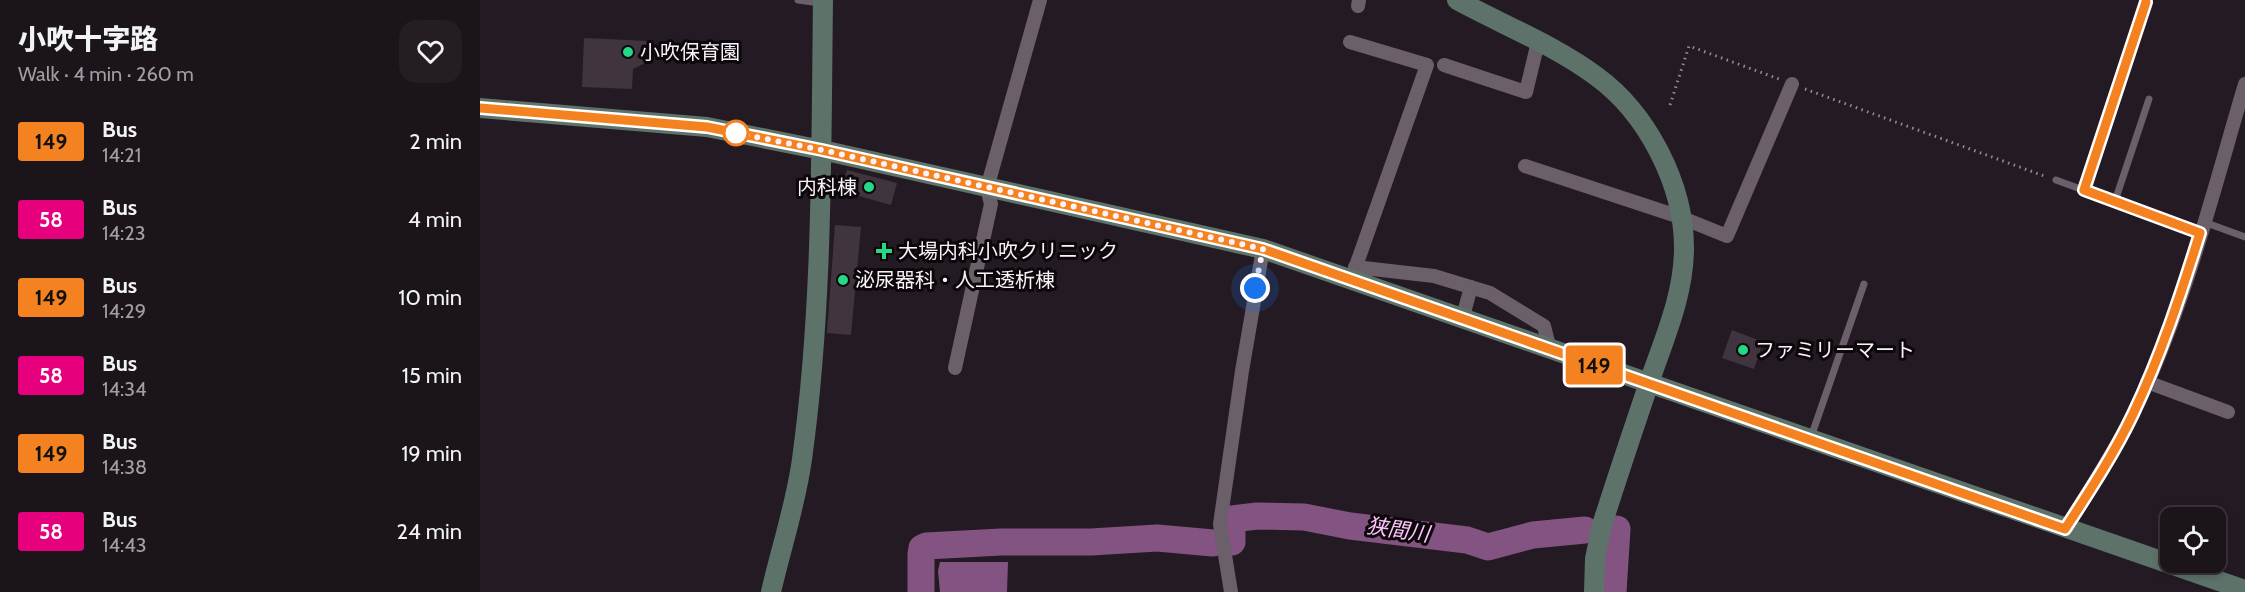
<!DOCTYPE html>
<html lang="en">
<head>
<meta charset="utf-8">
<style>
  :root { --surface:#1b141b; --page:#241d24; --text:#f1f3f6; --muted:#a09ea3; --line:#39333a }
  body { margin:0; font-family:Cabin,"Noto Sans JP",sans-serif; background:var(--page); color:var(--text); height:100vh; display:flex; flex-direction:column; font-size:22px; white-space:nowrap }
  * { box-sizing:border-box; margin:0 }
  p { font-size:20px; color:var(--muted) }
  .icon { flex:none; width:33px; height:33px; fill:none; stroke:currentColor; stroke-width:2; stroke-linecap:round; stroke-linejoin:round }
  .map { position:relative; flex:1; overflow:hidden }
  .sheet { display:flex; flex-direction:column; background:var(--surface); width:480px }
  .sheet>* { flex:none }
  .badge { padding:0 12px; border-radius:4px; font-size:21px; line-height:39px }
  .fabs { position:absolute; left:1680px; top:507px; display:grid; gap:12px }
  .fabs a { display:grid; place-items:center; width:66px; height:66px; border-radius:12px; background:var(--surface); box-shadow:0 3px 9px #0003,0 0 0 2px var(--line); font-size:30px }
  .you { position:absolute; width:30px; height:30px; margin:-15px; border:4px solid #fff; border-radius:50%; background:#1a73e8; box-shadow:0 0 0 9px #1a73e833 }
  .map>.badge { position:absolute; translate:-50% -50%; box-shadow:0 0 0 3px #fff }
  .round { display:grid; place-items:center; flex:none; width:63px; height:63px; border-radius:18px; background:var(--page) }
  .head { display:flex; align-items:center; justify-content:space-between; height:102px; padding:0 18px }
  h1 { font-size:28px; font-weight:800; line-height:45px }
  ul { padding:0; list-style:none }
  li { display:flex; align-items:center; gap:18px; height:78px; padding:0 18px }
  li div { flex:1 }
  li b { display:block; font-size:22px }
  li em { font-style:normal }
  li .badge { min-width:66px; font-weight:700; text-align:center }
  main { display:flex; flex:1; min-height:0 }
  .map>svg:first-child { display:block }
  .water { fill:#835382 }
  .lines { fill:none; stroke-linecap:round; stroke-linejoin:round }
  .river { stroke:#835382; stroke-width:27 }
  .building { fill:#40353f }
  .path { stroke:#958c95; stroke-width:3; stroke-dasharray:1.5 4.5; stroke-linecap:butt }
  .lane { stroke:#6b5f6a; stroke-width:7 }
  .street { stroke:#6b5f6a; stroke-width:14 }
  .secondary { stroke:#5d7269; stroke-width:20 }
  .line-casing { stroke:#fff; stroke-width:14 }
  .line { stroke:#f58220; stroke-width:9 }
  .walk { stroke:#faf2f9; stroke-width:6; stroke-dasharray:0 10.8 }
  .poi-dot { fill:#25d886; stroke:#0b070a; stroke-width:2 }
  .stop-dot { fill:#fff; stroke:#f58220; stroke-width:3 }
  .labels { text-anchor:middle; stroke-width:6; stroke-linejoin:round; paint-order:stroke }
  .poi-label { font-size:20px; fill:#faf2f9; stroke:#0b070a; text-anchor:start }
  .water-label { font-size:21px; font-style:italic; fill:#fec3fb; stroke:#0b070a }
</style>
</head>
<body>
<main>
<section class="sheet">
<div class="head"><div><h1>小吹十字路</h1><p>Walk · 4 min · 260 m</p></div><a class="round"><svg class="icon" aria-label="heart" viewBox="0 0 24 24"><path d="M12 20l-8-8c-3-5 5-10 8-4 3-6 11-1 8 4z"/></svg></a></div>
<ul>
<li><span class="badge" style="background:#f58220;color:#111">149</span><div><b>Bus</b><p>14:21</p></div><em>2 min</em></li>
<li><span class="badge" style="background:#e6007e;color:#fff">58</span><div><b>Bus</b><p>14:23</p></div><em>4 min</em></li>
<li><span class="badge" style="background:#f58220;color:#111">149</span><div><b>Bus</b><p>14:29</p></div><em>10 min</em></li>
<li><span class="badge" style="background:#e6007e;color:#fff">58</span><div><b>Bus</b><p>14:34</p></div><em>15 min</em></li>
<li><span class="badge" style="background:#f58220;color:#111">149</span><div><b>Bus</b><p>14:38</p></div><em>19 min</em></li>
<li><span class="badge" style="background:#e6007e;color:#fff">58</span><div><b>Bus</b><p>14:43</p></div><em>24 min</em></li>
</ul>
</section>
<div class="map">
<svg width="1765" height="592" viewBox="0 0 1765 592">
  <rect width="100%" height="100%" fill="#241a24"/>
  <!-- water -->
  <polygon class="water" points="460,562 528,562 527,592 460,592 458,571"/>
  <g class="lines">
    <!-- river -->
    <g class="river">
      <polyline points="1131,530 1137,529 1133,592"/>
      <polyline points="750,542 752,542 752,519 777,516 824,517 870,526 987,540 1008,547 1053,535 1105,530"/>
      <polyline points="441,592 441,554 442,548 446,546 521,542 611,542 677,538 733,543"/>
    </g>
  </g>
  <!-- building -->
  <g class="building">
    <polygon points="104,38 168,41 167,62 153,69 152,89 102,87"/>
    <polygon points="367,170 417,183 411,205 361,191"/>
    <polygon points="355,225 381,227 371,335 347,333"/>
    <polygon points="1252,330 1283,342 1274,369 1242,358"/>
  </g>
  <g class="lines">
    <!-- path -->
    <g class="path">
      <polyline points="1325,89 1567,177"/>
      <polyline points="1190,105 1209,46 1299,79"/>
    </g>
    <!-- lane -->
    <g class="lane">
      <polyline points="318,0 340,3"/>
      <polyline points="1576,180 1720,233"/>
      <polyline points="1604,190 1666,2"/>
      <polyline points="1635,201 1669,99"/>
      <polyline points="1724,222 1765,237"/>
      <polyline points="1331,437 1384,284"/>
    </g>
    <!-- street -->
    <g class="street">
      <polyline points="878,6 879,0"/>
      <polyline points="870,42 947,65 871,280"/>
      <polyline points="964,65 1046,92 1058,42"/>
      <polyline points="1045,166 1200,217 1247,236 1312,84"/>
      <polyline points="875,267 954,276 1010,293 1064,326 1070,350"/>
      <polyline points="982,320 991,287"/>
      <polyline points="475,368 511,204 507,188 560,0"/>
      <polyline points="1667,382 1748,412"/>
      <path d="M 1585,529 C 1608,492 1633,455 1652,416 C 1704,311 1732,195 1765,84"/>
      <polyline points="751,592 740,524 762,371 783,249"/>
    </g>
    <!-- secondary -->
    <g class="secondary">
      <path d="M 977,0 C 1023,25 1074,45 1116,76 C 1167,113 1204,184 1204,248 C 1204,295 1184,339 1169,383 C 1153,430 1137,478 1122,525 L 1115,559 L 1114,592"/>
      <polyline points="0,108 227,127 342,150 783,249 1765,590"/>
      <path d="M 291,592 C 301,548 316,504 322,459 C 343,307 341,153 343,0"/>
    </g>
  </g>
  <g class="lines">
    <defs>
      <path id="line" d="M 0,108 L 227,127 L 342,150 L 783,249 L 1585,529 C 1609,492 1634,454 1653,414 C 1681,355 1701,294 1720,233 L 1604,190 L 1666,2"/>
    </defs>
    <!-- line casing -->
    <use href="#line" class="line-casing"/>
    <!-- line -->
    <use href="#line" class="line"/>
    <!-- walk -->
    <polyline class="walk" points="256,133 342,150 783,249 775,288"/>
  </g>
  <!-- markers -->
  <g class="poi-dot">
    <circle cx="148" cy="52" r="6"/>
    <circle cx="389" cy="187" r="6"/>
    <path d="M401 242h6v6h6v6h-6v6h-6v-6h-6v-6h6z"/>
    <circle cx="363" cy="280" r="6"/>
    <circle cx="1263" cy="350" r="6"/>
  </g>
  <circle class="stop-dot" cx="256" cy="133" r="12"/>
  <g class="labels">
    <!-- poi labels -->
    <g class="poi-label">
      <text x="160" y="59">小吹保育園</text>
      <text x="377" y="194" text-anchor="end">内科棟</text>
      <text x="418" y="258">大場内科小吹クリニック</text>
      <text x="375" y="287">泌尿器科・人工透析棟</text>
      <text x="1275" y="357">ファミリーマート</text>
    </g>
    <!-- water labels -->
    <g class="water-label">
      <text transform="translate(918 530) rotate(8)" y="7">狭間川</text>
    </g>
  </g>
</svg>
<div class="fabs">
<a><svg class="icon" aria-label="locate" viewBox="0 0 24 24"><circle cx="12" cy="12" r="6"/><path d="M12 2v4M12 18v4M2 12h4M18 12h4"/></svg></a>
</div>
<div class="you" style="left:775px;top:288px"></div>
<b class="badge" style="left:1114px;top:365px;background:#f58220;color:#111">149</b>
</div>
</main>
</body>
</html>
